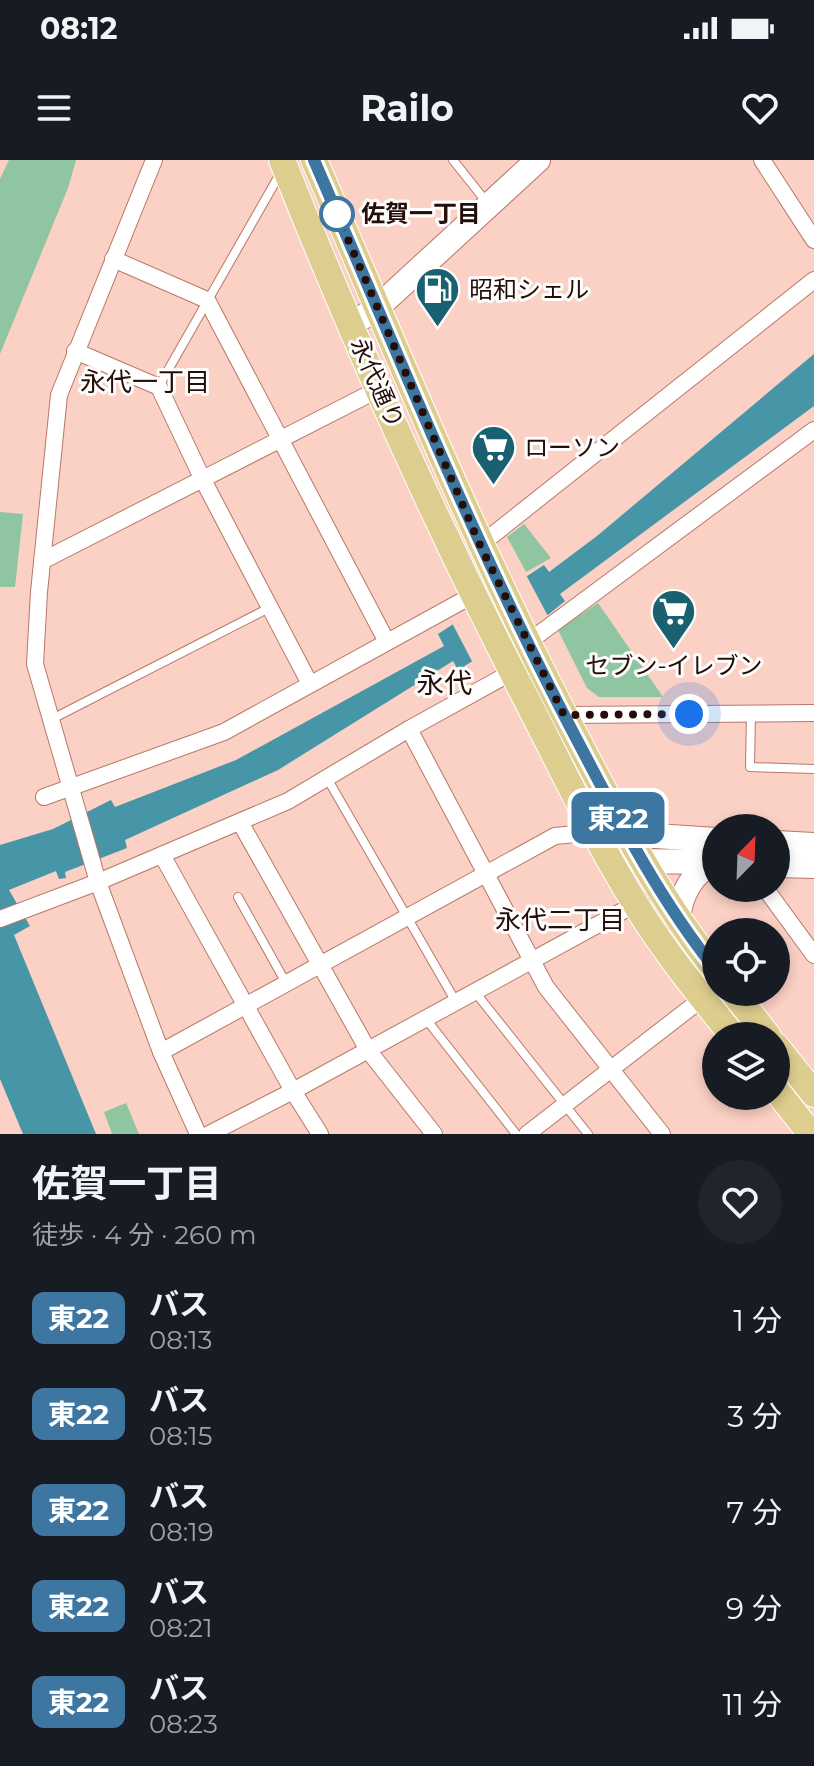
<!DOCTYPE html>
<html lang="ja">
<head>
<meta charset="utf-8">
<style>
  :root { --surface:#171b24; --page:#20242c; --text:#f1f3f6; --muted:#9ea1a6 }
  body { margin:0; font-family:Montserrat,"Noto Sans JP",sans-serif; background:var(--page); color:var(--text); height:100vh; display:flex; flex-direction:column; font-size:30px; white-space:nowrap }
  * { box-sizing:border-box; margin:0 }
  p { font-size:26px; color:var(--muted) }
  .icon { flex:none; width:44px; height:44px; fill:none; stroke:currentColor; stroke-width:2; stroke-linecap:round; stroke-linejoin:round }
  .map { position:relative; height:974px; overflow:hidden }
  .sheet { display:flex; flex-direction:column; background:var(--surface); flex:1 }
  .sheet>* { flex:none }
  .badge { padding:0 16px; border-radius:12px; font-size:28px; line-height:52px }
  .needle { width:52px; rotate:23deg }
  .tools { position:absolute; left:702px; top:654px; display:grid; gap:16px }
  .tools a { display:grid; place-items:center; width:88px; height:88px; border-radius:50%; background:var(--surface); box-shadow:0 4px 12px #0003; font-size:40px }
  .you { position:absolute; width:40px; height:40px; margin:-20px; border:6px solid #fff; border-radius:50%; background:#1a73e8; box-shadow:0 0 0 12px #1a73e833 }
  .map>.badge { position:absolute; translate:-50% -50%; box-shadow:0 0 0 4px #fff }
  .round { display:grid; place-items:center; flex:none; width:84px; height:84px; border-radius:42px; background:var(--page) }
  .overview { display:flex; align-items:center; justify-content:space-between; height:136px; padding:0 32px }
  h1 { font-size:38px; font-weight:700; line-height:60px }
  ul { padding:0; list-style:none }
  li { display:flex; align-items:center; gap:24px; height:96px; padding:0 32px }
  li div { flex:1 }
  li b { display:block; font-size:30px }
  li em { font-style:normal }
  li .badge { min-width:88px; font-weight:700; text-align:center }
  .status { display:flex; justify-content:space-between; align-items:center; height:56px; padding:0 40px; background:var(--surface); direction:ltr }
  .status svg { height:22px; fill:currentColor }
  header { display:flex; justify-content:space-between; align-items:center; height:104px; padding:0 32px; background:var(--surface); font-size:36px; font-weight:700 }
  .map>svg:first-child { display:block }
  .green { fill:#8fc5a1 }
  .water { fill:#4796a7 }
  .pier { fill:#fbd0c5 }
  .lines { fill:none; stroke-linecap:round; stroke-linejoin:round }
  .lane-casing { stroke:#b87868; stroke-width:10 }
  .street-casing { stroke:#b87868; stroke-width:18 }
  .secondary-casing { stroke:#b87868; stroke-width:26 }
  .primary-casing { stroke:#fff; stroke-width:28 }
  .lane { stroke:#fff; stroke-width:8 }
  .street { stroke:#fff; stroke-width:16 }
  .secondary { stroke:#fff; stroke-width:24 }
  .primary { stroke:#ddcd8e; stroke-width:26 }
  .line-casing { stroke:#fff; stroke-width:18 }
  .line { stroke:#3d76a1; stroke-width:12 }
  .walk { stroke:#260e08; stroke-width:8; stroke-dasharray:0 14.4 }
  .stop-dot { fill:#fff; stroke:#3d76a1; stroke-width:4 }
  .labels { text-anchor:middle; stroke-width:6; stroke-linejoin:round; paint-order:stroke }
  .stop-label { font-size:24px; font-weight:bold; fill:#260e08; stroke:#fdfdfd; text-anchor:start }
  .poi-label { font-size:24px; fill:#260e08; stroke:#fdfdfd; text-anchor:start }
  .street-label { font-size:24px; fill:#260e08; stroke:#fdfdfd }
  .neighbourhood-label { font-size:26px; fill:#260e08; stroke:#fdfdfd }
  .quarter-label { font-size:28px; fill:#260e08; stroke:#fdfdfd }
</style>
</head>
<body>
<div class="status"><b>08:12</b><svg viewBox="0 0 49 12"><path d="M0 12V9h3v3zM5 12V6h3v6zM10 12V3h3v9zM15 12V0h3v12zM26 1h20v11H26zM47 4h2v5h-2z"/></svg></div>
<header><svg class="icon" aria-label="menu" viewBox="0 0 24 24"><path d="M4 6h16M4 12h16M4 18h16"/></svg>Railo<svg class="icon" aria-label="heart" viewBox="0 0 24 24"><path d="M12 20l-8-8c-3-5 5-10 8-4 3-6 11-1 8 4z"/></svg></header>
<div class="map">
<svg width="814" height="974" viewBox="0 0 814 974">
  <rect width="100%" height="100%" fill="#fbd0c5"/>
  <!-- green -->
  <g class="green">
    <polygon points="9,0 76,0 68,28 0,194 0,19"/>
    <polygon points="0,352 23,354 15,427 0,427"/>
    <polygon points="524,364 551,398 526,412 507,377"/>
    <polygon points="598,443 663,537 599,537 587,528 558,470"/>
    <polygon points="126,943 139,974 112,974 104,952"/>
  </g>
  <!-- water -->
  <polygon class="water" points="814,194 814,246 560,434 565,441 549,454 458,510 453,501 278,610 125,680 127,688 65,712 66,718 59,719 56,711 9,730 30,766 14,775 96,974 23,974 0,919 0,685 53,669 111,640 115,647 236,600 444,486 438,474 544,405 549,412 597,376"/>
  <!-- pier -->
  <polygon class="pier" points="525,413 549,458 474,505 451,461"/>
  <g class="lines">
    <defs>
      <g id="lane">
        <polyline points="453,0 488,44"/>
        <polyline points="159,226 281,12"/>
        <polyline points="751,553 750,607 814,609"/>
        <polyline points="50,560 269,448"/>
        <polyline points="327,618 456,842"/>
        <polyline points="238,737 286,823"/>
        <polyline points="475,832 588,974"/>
        <polyline points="426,859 516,974"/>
      </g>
      <g id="street">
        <polyline points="154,0 59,235 39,432 35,504 98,722 161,892 198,974"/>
        <polyline points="762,0 814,80"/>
        <polyline points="113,99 207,140 387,482"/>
        <polyline points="75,191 159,227 202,318 310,524"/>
        <polyline points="480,385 814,120"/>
        <polyline points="42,401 379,229"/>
        <polyline points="527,483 814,270"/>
        <polyline points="564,555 814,553"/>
        <polyline points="409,569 546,827 662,974"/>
        <polyline points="44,637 224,572 473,435"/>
        <polyline points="240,662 368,890 434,974"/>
        <polyline points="162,695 293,931 320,974"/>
        <polyline points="765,728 814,795"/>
        <polyline points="0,759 98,722 288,641 409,569 512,512"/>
        <polyline points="161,892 555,676 595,672"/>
        <polyline points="209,974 293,931 641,741"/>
        <polyline points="527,974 703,838"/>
      </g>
      <g id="secondary">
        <polyline points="351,165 378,147 538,0"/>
        <polyline points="611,673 716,680"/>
        <polyline points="776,683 814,685"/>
        <polyline points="626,701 716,702"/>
        <polyline points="776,705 814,706"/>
        <path d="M 678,760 C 680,736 692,711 716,702"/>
      </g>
      <g id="primary">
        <path d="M 282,0 C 353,178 431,354 519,525 C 557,598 592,674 636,745 C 664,791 699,834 733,876"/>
        <path d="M 314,0 C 399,196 479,394 579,583 C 620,662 661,741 716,810"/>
        <polyline points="733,832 768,876"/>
        <polyline points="776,886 814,934"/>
        <polyline points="776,930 811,974"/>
      </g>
    </defs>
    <!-- lane casing -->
    <use href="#lane" class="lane-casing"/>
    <!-- street casing -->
    <use href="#street" class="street-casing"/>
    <!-- secondary casing -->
    <use href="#secondary" class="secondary-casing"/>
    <!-- primary casing -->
    <use href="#primary" class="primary-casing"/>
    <!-- lane -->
    <use href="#lane" class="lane"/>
    <!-- street -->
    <use href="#street" class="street"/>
    <!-- secondary -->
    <use href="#secondary" class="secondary"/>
    <!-- primary -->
    <use href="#primary" class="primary"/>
  </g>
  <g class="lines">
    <defs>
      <path id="line" d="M 314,0 C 398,194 477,391 576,578 C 618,658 659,739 716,810"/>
    </defs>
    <!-- line casing -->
    <use href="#line" class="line-casing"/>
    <!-- line -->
    <use href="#line" class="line"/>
    <!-- walk -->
    <polyline class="walk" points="337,54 480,385 564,555 689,554"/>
  </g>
  <!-- icons -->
  <defs>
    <symbol id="fuel-pin" viewBox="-11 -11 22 30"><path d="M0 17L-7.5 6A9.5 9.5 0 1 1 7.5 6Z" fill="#196170" stroke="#fdfdfd"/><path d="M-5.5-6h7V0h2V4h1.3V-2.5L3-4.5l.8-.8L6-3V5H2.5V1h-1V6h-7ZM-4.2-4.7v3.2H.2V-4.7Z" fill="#fff"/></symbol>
    <symbol id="supermarket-pin" viewBox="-11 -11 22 30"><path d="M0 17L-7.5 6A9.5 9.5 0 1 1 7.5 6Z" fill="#196170" stroke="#fdfdfd"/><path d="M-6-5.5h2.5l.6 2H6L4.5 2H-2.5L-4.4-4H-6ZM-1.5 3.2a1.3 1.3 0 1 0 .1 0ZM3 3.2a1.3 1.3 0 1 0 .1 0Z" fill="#fff"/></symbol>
  </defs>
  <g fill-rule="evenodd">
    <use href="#fuel-pin" x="412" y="104" width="51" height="69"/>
    <use href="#supermarket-pin" x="468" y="262" width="51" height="69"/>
    <use href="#supermarket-pin" x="648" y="426" width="51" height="69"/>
  </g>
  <!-- markers -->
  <circle class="stop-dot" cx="337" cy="54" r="16"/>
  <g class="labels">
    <!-- stop labels -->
    <g class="stop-label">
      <text x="361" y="62">佐賀一丁目</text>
    </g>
    <!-- poi labels -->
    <g class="poi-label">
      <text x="469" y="138">昭和シェル</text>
      <text x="524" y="296">ローソン</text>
      <text x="674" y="514" text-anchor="middle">セブン-イレブン</text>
    </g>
    <!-- street labels -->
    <g class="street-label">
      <text transform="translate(377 223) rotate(66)" y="8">永代通り</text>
    </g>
    <!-- neighbourhood labels -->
    <g class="neighbourhood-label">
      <text x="145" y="231">永代一丁目</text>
      <text x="560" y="769">永代二丁目</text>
    </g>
    <!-- quarter labels -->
    <g class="quarter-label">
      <text x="444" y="533">永代</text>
    </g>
  </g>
</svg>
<div class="tools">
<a><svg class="needle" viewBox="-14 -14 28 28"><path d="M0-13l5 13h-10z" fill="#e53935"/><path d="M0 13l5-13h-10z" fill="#9ea1a6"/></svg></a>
<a><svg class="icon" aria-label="locate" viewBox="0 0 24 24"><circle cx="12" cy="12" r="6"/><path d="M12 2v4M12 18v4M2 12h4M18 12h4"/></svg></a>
<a><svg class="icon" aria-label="layers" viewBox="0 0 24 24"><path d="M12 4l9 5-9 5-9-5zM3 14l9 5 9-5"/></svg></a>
</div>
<div class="you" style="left:689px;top:554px"></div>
<b class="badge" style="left:618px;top:658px;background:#3d76a1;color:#fff">東22</b>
</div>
<section class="sheet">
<div class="overview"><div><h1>佐賀一丁目</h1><p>徒歩 · 4 分 · 260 m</p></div><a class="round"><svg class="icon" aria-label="heart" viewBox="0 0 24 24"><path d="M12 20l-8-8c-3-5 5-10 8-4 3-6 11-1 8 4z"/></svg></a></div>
<ul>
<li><span class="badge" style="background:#3d76a1;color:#fff">東22</span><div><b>バス</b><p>08:13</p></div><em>1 分</em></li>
<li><span class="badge" style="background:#3d76a1;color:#fff">東22</span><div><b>バス</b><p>08:15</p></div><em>3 分</em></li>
<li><span class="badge" style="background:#3d76a1;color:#fff">東22</span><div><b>バス</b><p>08:19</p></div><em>7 分</em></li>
<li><span class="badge" style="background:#3d76a1;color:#fff">東22</span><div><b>バス</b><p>08:21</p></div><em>9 分</em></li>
<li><span class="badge" style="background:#3d76a1;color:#fff">東22</span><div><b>バス</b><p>08:23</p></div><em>11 分</em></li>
</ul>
</section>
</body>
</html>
